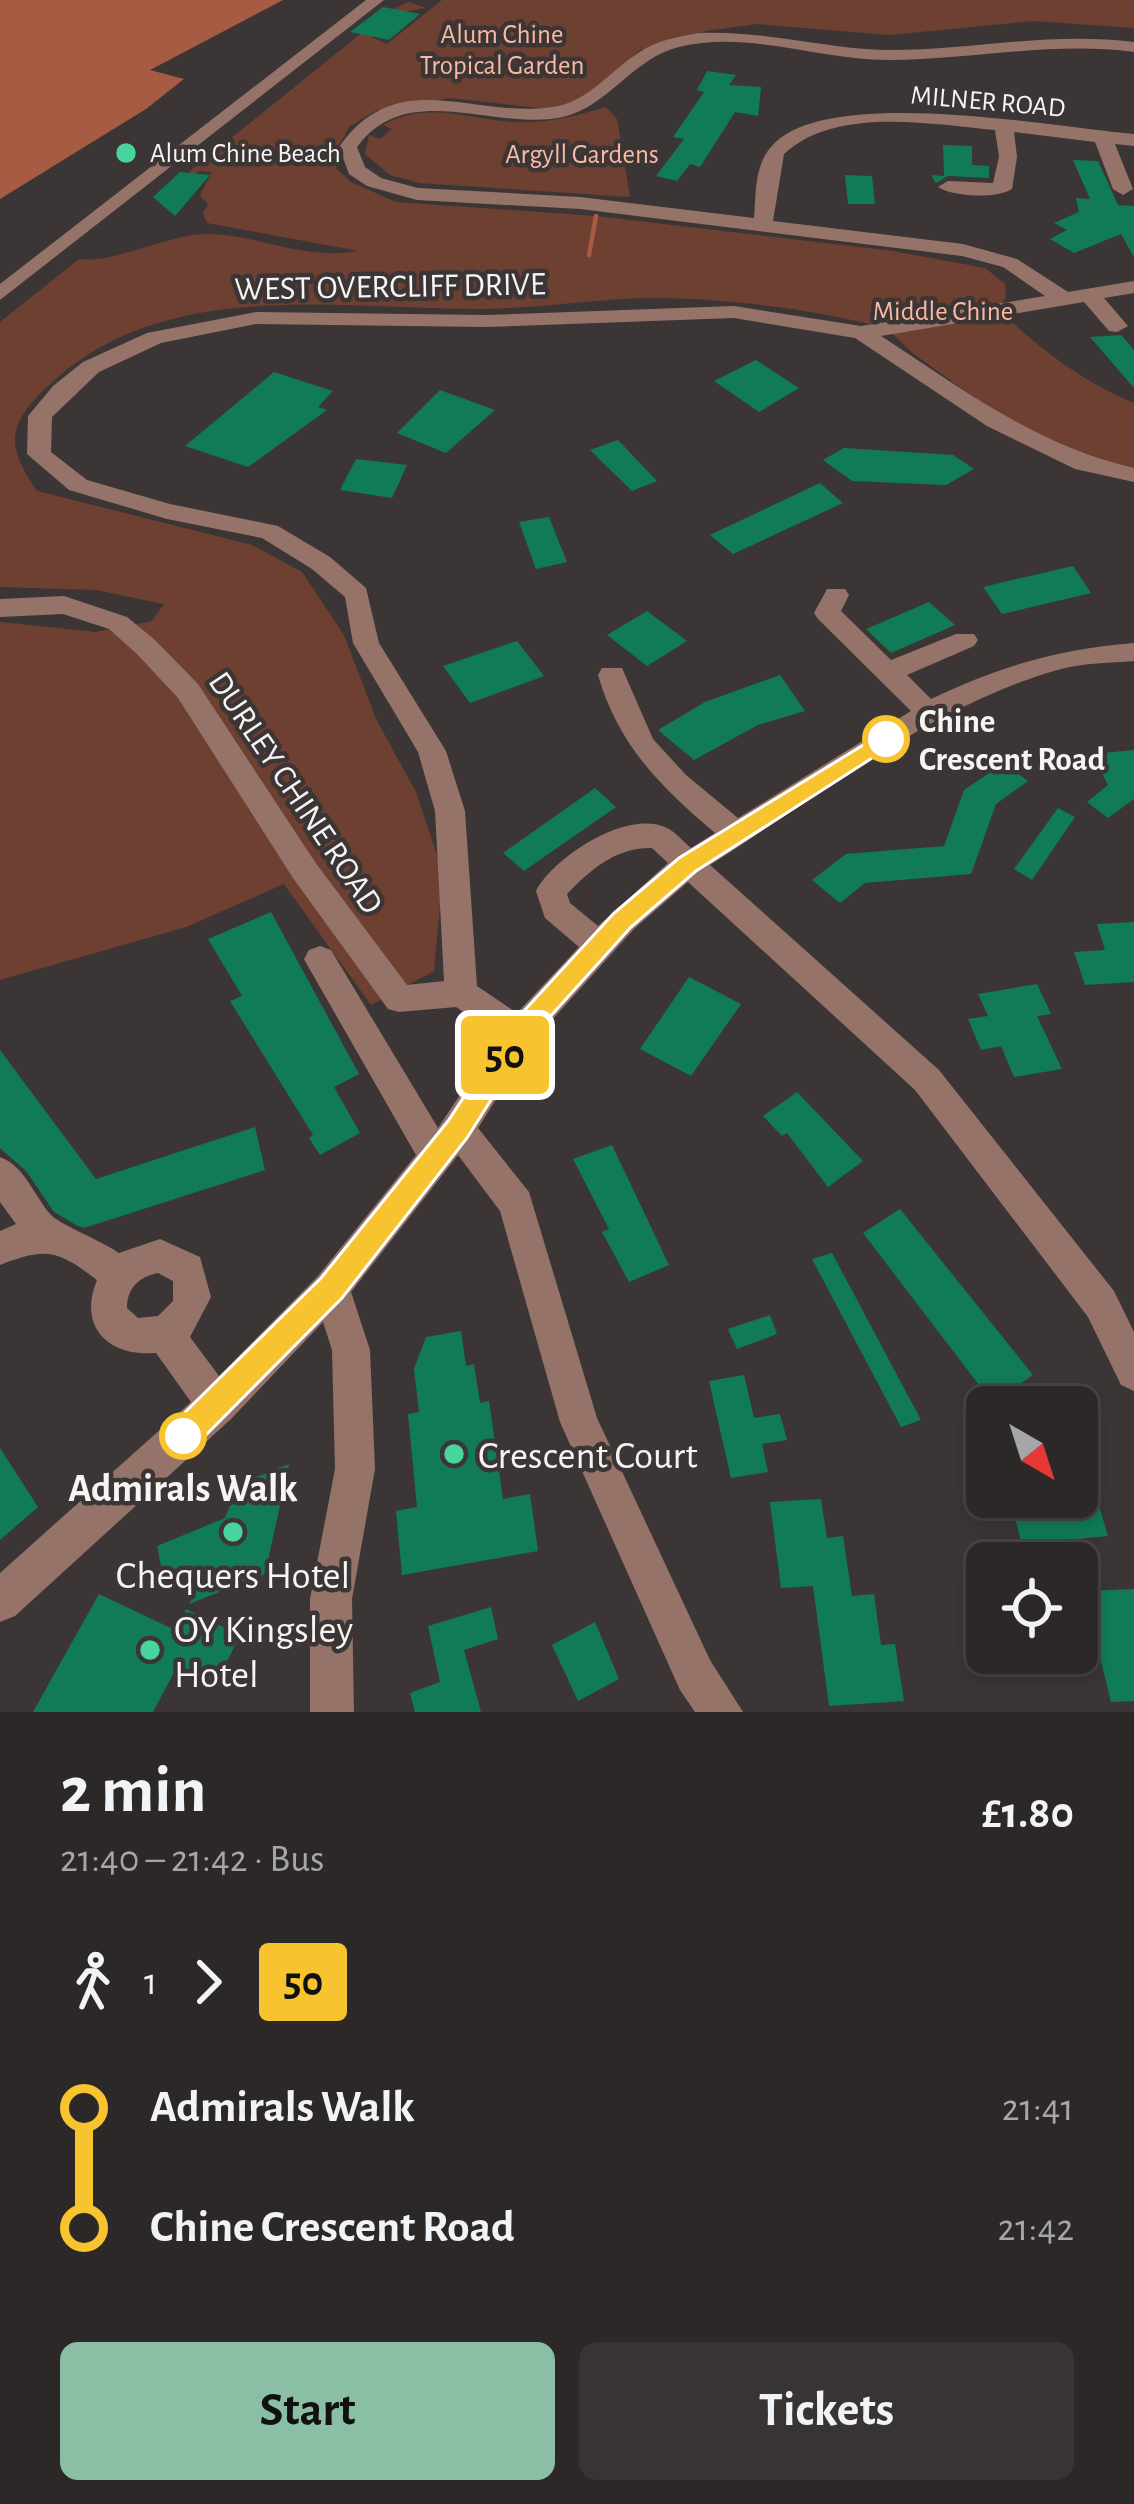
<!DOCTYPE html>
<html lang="en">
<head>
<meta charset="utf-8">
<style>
  :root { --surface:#2c2828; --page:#383434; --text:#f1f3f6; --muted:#a6a6a8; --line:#484445; --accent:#8abfa5 }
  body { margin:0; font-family:"Alegreya Sans",sans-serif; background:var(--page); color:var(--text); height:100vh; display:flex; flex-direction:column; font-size:45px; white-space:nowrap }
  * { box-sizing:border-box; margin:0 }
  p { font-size:39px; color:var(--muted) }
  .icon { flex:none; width:66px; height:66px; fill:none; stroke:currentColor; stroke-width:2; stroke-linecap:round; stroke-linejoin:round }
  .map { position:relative; height:1712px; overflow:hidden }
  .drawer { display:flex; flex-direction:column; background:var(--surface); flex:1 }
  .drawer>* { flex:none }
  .badge { padding:0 24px; border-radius:9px; font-size:42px; line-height:78px }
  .needle { width:78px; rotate:141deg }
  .buttons { position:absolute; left:966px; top:1386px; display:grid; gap:24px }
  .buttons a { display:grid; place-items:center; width:132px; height:132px; border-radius:18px; background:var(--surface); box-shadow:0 6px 18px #0003,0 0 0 3px var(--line); font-size:60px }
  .map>.badge { position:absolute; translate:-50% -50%; box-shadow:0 0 0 6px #fff }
  .legs { display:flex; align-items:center; gap:18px; height:132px; padding:0 60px; font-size:39px }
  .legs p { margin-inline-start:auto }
  .head { display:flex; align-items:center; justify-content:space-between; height:204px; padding:0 60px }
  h1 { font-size:66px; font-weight:700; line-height:90px }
  .primary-button { display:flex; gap:24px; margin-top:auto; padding:24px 60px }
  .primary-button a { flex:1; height:138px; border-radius:18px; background:var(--accent); color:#111; font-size:48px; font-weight:700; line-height:138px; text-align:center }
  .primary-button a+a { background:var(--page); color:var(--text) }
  ul { padding:0 60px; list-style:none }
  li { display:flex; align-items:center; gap:42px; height:120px; font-size:45px }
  li i { display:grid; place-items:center; width:18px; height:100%; margin:0 15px; background:currentColor }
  li i::after { content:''; width:30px; height:30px; margin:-15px; border:9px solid; border-radius:50%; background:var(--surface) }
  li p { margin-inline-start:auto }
  li:first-child i { background:linear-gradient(#0000 50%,currentColor 0) }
  li:last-child i { background:linear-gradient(currentColor 50%,#0000 0) }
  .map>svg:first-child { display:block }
  .green { fill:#6e4031 }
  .water { fill:#a75b42 }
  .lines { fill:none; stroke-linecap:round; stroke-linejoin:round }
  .stream { stroke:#a75b42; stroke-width:4.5 }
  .building { fill:#107b56 }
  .minor { fill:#967368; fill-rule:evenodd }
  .line-1 { fill:#f7c32f; stroke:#fff; stroke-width:3 }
  .poi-dot { fill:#48d49d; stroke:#3b3635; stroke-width:4.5 }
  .stop-1-dot { fill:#fff; stroke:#f7c32f; stroke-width:6 }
  .labels { text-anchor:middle; stroke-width:9; stroke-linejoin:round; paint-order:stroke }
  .far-park-label { font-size:27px; fill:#fab9a3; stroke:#3b3635 }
  .far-street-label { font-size:27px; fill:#f7f4f3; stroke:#3b3635 }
  .far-poi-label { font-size:27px; fill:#f7f4f3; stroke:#3b3635; text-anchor:start }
  .street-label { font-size:33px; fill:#f7f4f3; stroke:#3b3635 }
  .stop-label { font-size:33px; font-weight:bold; fill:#f7f4f3; stroke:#3b3635; text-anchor:start }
  .near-poi-label { font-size:39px; fill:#f7f4f3; stroke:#3b3635; text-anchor:start }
  .near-stop-label { font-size:39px; font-weight:bold; fill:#f7f4f3; stroke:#3b3635 }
</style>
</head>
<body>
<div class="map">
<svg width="1134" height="1712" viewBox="0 0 1134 1712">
  <rect width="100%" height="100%" fill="#3b3635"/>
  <!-- green -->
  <g class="green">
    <path d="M 442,0 L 1134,0 L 1134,28 L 1034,21 L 890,35 L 757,24 L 706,31 L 640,50 L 581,100 L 548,109 L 450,98 L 377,110 L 349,127 L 334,155 L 337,169 L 351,182 L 396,202 L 596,216 L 893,251 L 985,268 L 1005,284 L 1006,297 L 998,309 C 1040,349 1080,380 1134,403 L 1134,468 C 1055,460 980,401 918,357 C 904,347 891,328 875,325 C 802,308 724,298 649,298 C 595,299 541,308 486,309 C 340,310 159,274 44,390 C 5,428 8,448 37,491 L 252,545 L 302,572 L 344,635 L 376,719 L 416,792 L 443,873 L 434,971 L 371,1005 L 284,884 L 186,927 L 0,980 L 0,622 L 96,632 L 152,621 L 164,604 L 96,590 L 0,587 L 0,322 L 79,259 C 109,265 171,234 204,234 C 258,233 297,261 359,251 L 207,223 L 203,213 L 208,205 L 200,195 L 212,172 L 199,171 L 189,181 L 179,180 L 389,11 L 409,2 L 426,8 L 402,12 L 371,37 L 387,44 Z"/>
    <path d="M 606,107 L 617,119 L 630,197 L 419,183 L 390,175 L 365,154 L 369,135 L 380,139 L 392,129 L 383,125 C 429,100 465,119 513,122 C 546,124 575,116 606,107 Z"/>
  </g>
  <!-- water -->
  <polygon class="water" points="0,0 283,0 150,70 184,79 146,109 0,199"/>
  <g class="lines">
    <!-- stream -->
    <polyline class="stream" points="589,255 596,216"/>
  </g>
  <!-- building -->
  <g class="building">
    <polygon points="383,7 420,14 389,40 350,32"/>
    <polygon points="707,71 736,75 729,85 761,87 758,116 735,112 700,167 690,164 677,181 656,176 684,139 673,137 704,92 697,90"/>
    <polygon points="943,145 972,146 972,165 989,166 989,178 948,176 936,183 931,175 944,176"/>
    <polygon points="1073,160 1098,161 1118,205 1134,206 1134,257 1121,234 1074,253 1050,239 1067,230 1054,223 1079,212 1076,198 1090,199"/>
    <polygon points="180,172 210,175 175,216 153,197"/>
    <polygon points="845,175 872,176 875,204 848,204"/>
    <polygon points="1121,335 1134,350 1134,388 1090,337"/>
    <polygon points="756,360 799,388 759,412 714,381"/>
    <polygon points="274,372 333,391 318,407 327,410 248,467 185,446"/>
    <polygon points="440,390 495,410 446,453 397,433"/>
    <polygon points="618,440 657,481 632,491 590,450"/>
    <polygon points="844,448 953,455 974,469 946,485 852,481 823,460"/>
    <polygon points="356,459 407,465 392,498 340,490"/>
    <polygon points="820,483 843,503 733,554 710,535"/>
    <polygon points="549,517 567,562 536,569 519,522"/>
    <polygon points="1073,566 1091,593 1002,614 983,587"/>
    <polygon points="929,602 955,625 891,653 866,629"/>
    <polygon points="647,611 687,641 647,666 607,635"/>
    <polygon points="517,641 544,676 470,703 443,666"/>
    <polygon points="780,675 805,711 758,725 694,760 658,730 705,702"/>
    <polygon points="1134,750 1134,799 1108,818 1087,802 1108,785 1092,754"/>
    <polygon points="1004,763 1028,781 996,804 971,874 865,883 840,903 812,880 846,854 944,846 964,790"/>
    <polygon points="595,788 616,807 524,871 503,853"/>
    <polygon points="1058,808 1075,817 1032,880 1014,869"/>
    <polygon points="271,912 359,1074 334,1087 360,1133 320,1155 309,1138 313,1135 230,1001 242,996 208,939"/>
    <polygon points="1134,922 1134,982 1085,985 1074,952 1105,950 1097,924"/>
    <polygon points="689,977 741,1004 691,1076 640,1049"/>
    <polygon points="1037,984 1051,1014 1037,1016 1062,1069 1014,1077 1001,1046 981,1050 968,1019 988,1016 978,994"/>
    <polygon points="0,1050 96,1179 255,1127 265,1170 84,1228 76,1225 54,1212 26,1171 0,1148"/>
    <polygon points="797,1092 863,1161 828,1187 787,1133 782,1136 763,1116"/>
    <polygon points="612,1145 669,1265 629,1282 602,1232 609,1229 573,1159"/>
    <polygon points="900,1209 1033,1375 992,1402 863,1233"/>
    <polygon points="832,1253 921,1420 901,1427 812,1259"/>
    <polygon points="770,1315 777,1334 737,1349 728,1329"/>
    <polygon points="461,1331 466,1366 474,1364 480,1403 489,1401 503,1499 530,1494 538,1551 402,1575 396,1511 417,1507 408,1414 419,1412 414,1369 426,1337"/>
    <polygon points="744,1375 754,1418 780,1414 787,1440 762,1444 768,1472 731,1478 709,1381"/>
    <polygon points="0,1448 38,1507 0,1540"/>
    <polygon points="1082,1449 1108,1536 1022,1544 1014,1515 991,1516 986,1497 1077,1497 1077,1450"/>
    <polygon points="289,1464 265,1574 189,1604 205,1575 165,1586 157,1546 225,1518 239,1484"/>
    <polygon points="821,1499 827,1538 843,1536 852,1596 874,1594 881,1645 895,1644 904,1701 829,1706 813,1586 781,1588 770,1502"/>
    <polygon points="1134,1589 1134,1701 1111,1702 1084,1591"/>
    <polygon points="99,1594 175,1630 186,1609 240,1635 216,1684 178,1665 153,1712 33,1712"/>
    <polygon points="491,1607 498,1639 464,1650 481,1712 415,1712 410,1693 440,1682 428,1626"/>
    <polygon points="595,1622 619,1679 578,1701 552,1645"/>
  </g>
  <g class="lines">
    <!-- minor -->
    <g class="minor">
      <polygon points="366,0 384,0 0,300 0,284"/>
      <path d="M 699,33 C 762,30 822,48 884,50 C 968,51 1049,31 1134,42 L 1134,52 C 1051,41 971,60 888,60 C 819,60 748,30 679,47 C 633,58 609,106 563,117 C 493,132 408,78 357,147 L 365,167 L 381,178 L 418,188 L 580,197 L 754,218 C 756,195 754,166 771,147 C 824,83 1056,128 1134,134 L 1134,146 L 1115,144 L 1133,189 L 1123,195 L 1113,189 L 1095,142 L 1014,132 L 1017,157 L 1012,189 C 996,199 954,197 938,187 L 948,181 L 993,183 L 999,157 L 995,130 C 931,124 835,106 784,154 L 773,221 L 963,244 L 1017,259 L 1068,292 L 1134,281 L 1134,293 L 1104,298 L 1128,326 L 1117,332 L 1109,331 L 1084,302 L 881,336 C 961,388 1039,447 1134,468 L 1134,482 L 1075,469 L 987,426 L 855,338 L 734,318 L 486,327 L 256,324 L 161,343 L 99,372 L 52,417 L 51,452 L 87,480 L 170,504 L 278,526 L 330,557 L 366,588 L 379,643 L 446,751 L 465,811 L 477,986 L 517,1013 L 579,947 L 545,918 L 536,891 C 554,857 629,807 669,829 C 676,833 684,842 691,848 L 715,833 C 661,787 618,745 598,675 L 602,668 L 622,668 L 653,739 L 686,775 L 738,818 L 911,711 L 818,619 L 814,613 L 827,589 L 845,589 L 849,595 L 841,611 L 891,660 L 956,634 L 974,634 L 978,640 L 974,646 L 907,675 L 931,699 C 1001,666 1058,649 1134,643 L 1134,661 C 1110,663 1084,663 1061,669 C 936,703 819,796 710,865 L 939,1070 L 1114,1291 L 1134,1332 L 1134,1391 L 1121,1385 L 1088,1317 L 915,1090 L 688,882 L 634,929 L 532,1042 L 478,1128 L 529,1192 L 597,1418 L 710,1660 L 743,1712 L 695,1712 L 680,1690 L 560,1422 L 500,1211 L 458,1155 L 351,1292 L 370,1350 L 375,1469 L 352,1599 L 354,1712 L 310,1712 L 310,1599 L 335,1469 L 332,1350 L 323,1322 L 231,1419 L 15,1616 L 0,1622 L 0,1573 L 191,1402 L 156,1353 C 110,1357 77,1328 97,1280 C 57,1250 47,1247 0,1265 L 0,1231 L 16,1224 L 0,1202 L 0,1157 C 25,1166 34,1196 51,1215 C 61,1225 102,1241 119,1253 L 160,1239 L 200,1257 L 211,1297 L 190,1337 L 219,1376 L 318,1276 L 416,1155 L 309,968 L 304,959 L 309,950 L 320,946 L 331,950 L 438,1128 L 499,1036 L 456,1007 L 399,1012 L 388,1009 L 293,878 L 178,698 L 137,654 L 109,629 L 63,614 L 0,617 L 0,599 L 64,596 L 127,617 L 155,640 L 198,684 L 315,862 L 407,985 L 444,981 L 435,811 L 418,752 L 353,643 L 345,597 L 312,569 L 262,538 L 167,519 L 69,490 L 27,454 L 28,416 L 53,386 L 83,362 L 147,333 L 256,312 L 486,315 L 734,306 L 861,326 L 1045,296 L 1003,267 L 962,256 L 580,209 L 417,200 L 367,186 L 349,174 L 339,147 C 398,64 471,119 553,107 C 588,102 610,71 638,53 C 657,40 677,37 699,33 ZM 652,848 L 668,863 L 598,926 L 570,903 L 567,894 C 590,870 616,847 652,848 ZM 158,1273 L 173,1281 L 173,1301 L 158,1316 L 138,1318 L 127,1308 C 127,1288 139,1277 158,1273 Z"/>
    </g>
  </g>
  <!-- line-1 -->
  <polygon class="line-1" points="886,731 897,739 894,744 696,871 631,927 529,1040 467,1138 342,1298 194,1447 183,1451 172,1447 168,1436 172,1425 321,1278 448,1121 511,1025 614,913 679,858"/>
  <!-- markers -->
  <g class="poi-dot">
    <circle cx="126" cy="153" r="12"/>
    <circle cx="454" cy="1454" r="12"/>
    <circle cx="233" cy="1532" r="12"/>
    <circle cx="150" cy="1650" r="12"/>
  </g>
  <g class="stop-1-dot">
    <circle cx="886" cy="739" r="21"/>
    <circle cx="183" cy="1436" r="21"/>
  </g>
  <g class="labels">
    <!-- far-park labels -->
    <g class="far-park-label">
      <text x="502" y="43">Alum Chine<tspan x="502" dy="31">Tropical Garden</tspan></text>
      <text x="582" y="163">Argyll Gardens</text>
      <text x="943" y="320">Middle Chine</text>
    </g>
    <!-- far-street labels -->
    <g class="far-street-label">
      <text transform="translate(988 101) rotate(5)" y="9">MILNER ROAD</text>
    </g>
    <!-- far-poi labels -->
    <g class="far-poi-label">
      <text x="150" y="162">Alum Chine Beach</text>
    </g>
    <!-- street labels -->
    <g class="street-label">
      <text transform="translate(390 285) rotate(-1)" y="12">WEST OVERCLIFF DRIVE</text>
      <text transform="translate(297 792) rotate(56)" y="12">DURLEY CHINE ROAD</text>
    </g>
    <!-- stop labels -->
    <g class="stop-label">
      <text x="919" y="732">Chine<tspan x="919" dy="38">Crescent Road</tspan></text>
    </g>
    <!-- near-poi labels -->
    <g class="near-poi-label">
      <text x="478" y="1468">Crescent Court</text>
      <text x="233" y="1588" text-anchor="middle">Chequers Hotel</text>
      <text x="174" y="1642">OY Kingsley<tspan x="174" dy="45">Hotel</tspan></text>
    </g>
    <!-- near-stop labels -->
    <g class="near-stop-label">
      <text x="183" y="1501">Admirals Walk</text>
    </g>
  </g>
</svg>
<div class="buttons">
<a><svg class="needle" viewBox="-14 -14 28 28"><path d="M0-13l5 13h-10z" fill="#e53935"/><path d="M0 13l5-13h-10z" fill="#a6a6a8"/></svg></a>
<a><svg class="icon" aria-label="locate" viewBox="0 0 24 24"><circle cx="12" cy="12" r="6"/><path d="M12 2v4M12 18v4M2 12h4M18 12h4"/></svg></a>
</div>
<b class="badge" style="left:505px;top:1055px;background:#f7c32f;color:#111">50</b>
</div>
<section class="drawer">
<div class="head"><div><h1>2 min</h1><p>21:40 – 21:42 · Bus</p></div><b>£1.80</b></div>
<div class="legs"><svg class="icon" aria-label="walk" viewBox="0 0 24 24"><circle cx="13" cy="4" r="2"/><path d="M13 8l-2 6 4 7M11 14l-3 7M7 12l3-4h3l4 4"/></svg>1<svg class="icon" aria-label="forward" viewBox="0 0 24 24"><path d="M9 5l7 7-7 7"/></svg><b class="badge" style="background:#f7c32f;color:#111">50</b></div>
<ul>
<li><i style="color:#f7c32f"></i><b>Admirals Walk</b><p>21:41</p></li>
<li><i style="color:#f7c32f"></i><b>Chine Crescent Road</b><p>21:42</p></li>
</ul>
<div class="primary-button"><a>Start</a><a>Tickets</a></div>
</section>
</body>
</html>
